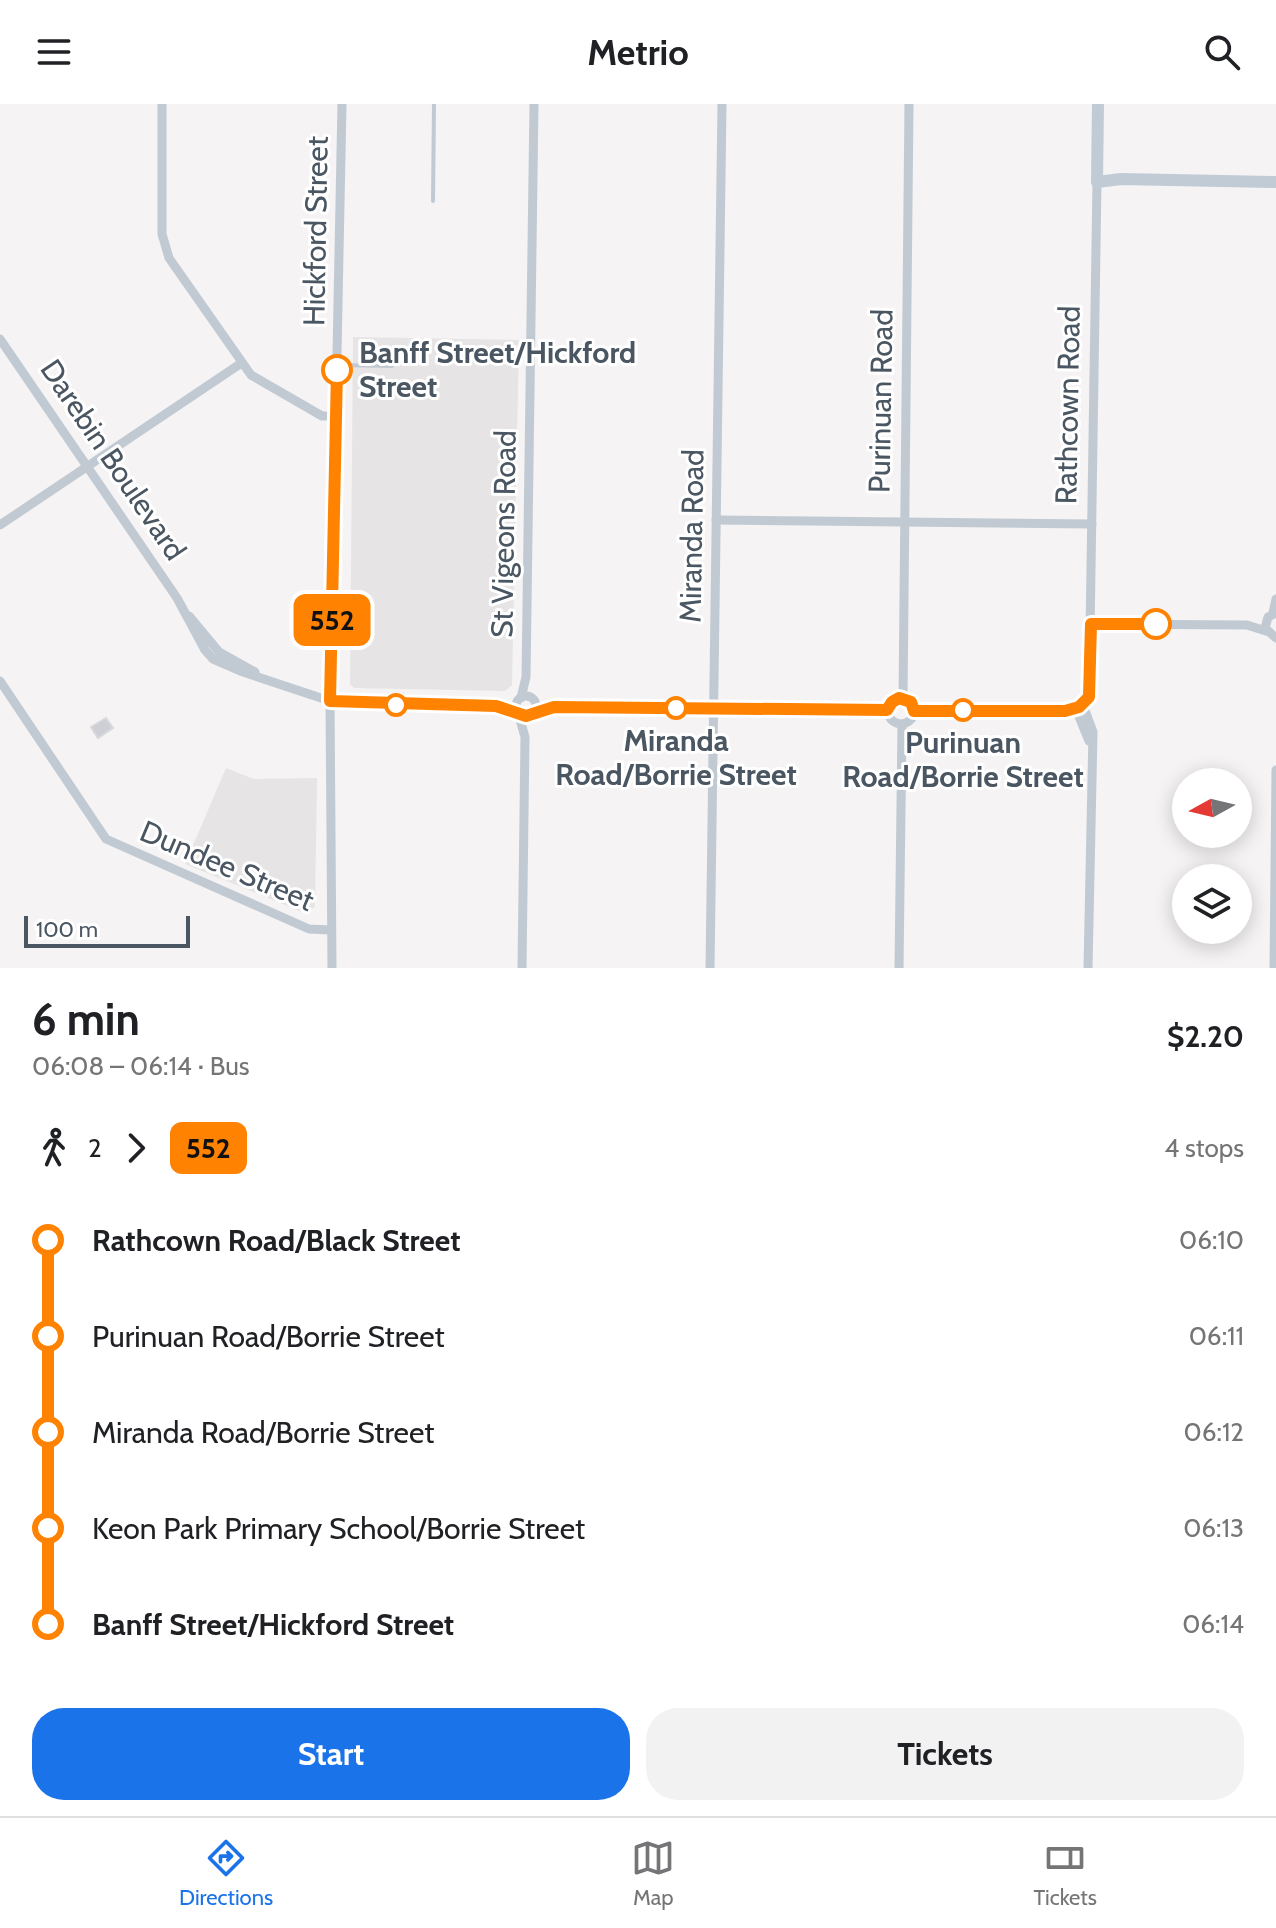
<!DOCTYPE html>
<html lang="en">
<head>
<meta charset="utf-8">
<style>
  :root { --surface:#fff; --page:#f2f2f2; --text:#202124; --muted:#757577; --line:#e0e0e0; --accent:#1a73e8 }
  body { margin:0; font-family:Cabin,sans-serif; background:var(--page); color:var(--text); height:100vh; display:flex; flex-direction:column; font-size:30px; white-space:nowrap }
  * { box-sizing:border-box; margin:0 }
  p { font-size:26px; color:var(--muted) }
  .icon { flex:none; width:44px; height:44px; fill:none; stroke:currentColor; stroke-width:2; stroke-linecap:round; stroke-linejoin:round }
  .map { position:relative; height:864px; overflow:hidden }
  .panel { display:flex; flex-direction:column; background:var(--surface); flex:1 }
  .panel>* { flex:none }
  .badge { padding:0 16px; border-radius:12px; font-size:28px; line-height:52px }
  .needle { width:52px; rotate:262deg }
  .controls { position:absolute; left:1172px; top:664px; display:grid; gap:16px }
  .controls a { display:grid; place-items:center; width:80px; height:80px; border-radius:50%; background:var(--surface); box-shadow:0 4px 20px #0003; font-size:40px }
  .scale { position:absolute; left:24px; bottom:20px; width:166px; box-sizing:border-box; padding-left:8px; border:4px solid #4a5661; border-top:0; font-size:22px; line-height:28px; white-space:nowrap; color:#4a5661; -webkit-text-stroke:6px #fff; paint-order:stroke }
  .map>.badge { position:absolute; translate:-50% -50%; box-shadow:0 0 0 4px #fff }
  .legs { display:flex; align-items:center; gap:12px; height:88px; padding:0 32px; font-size:26px }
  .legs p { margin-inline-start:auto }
  .head { display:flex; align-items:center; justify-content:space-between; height:136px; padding:0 32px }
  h1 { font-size:44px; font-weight:800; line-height:60px }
  .button { display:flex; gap:16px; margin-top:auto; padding:16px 32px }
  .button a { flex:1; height:92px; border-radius:32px; background:var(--accent); color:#fff; font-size:32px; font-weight:800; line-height:92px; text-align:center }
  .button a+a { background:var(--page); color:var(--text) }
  ul { padding:0 32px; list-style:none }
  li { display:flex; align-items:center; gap:28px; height:96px; font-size:30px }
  li i { display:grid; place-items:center; width:12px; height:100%; margin:0 10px; background:currentColor }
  li i::after { content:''; width:20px; height:20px; margin:-10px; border:6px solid; border-radius:50%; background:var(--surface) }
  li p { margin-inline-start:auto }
  li:first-child i { background:linear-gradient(#0000 50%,currentColor 0) }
  li:last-child i { background:linear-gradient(currentColor 50%,#0000 0) }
  header { display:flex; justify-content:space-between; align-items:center; height:104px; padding:0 32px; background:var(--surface); font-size:36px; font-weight:800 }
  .tab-bar { display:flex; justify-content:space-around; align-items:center; height:112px; border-top:2px solid var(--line); background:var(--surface); font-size:22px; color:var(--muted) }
  .tab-bar a { display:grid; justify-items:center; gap:4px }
  .tab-bar .on { color:var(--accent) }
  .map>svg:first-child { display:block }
  .education { fill:#e6e4e5 }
  .building { fill:#cdcfd5; stroke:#d7d9de; stroke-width:2 }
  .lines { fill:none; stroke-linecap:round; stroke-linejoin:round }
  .lane { stroke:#c1cad2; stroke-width:4 }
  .street { stroke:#c1cad2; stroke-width:9 }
  .secondary { stroke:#c1cbd6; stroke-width:12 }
  .line-1-casing { stroke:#fff; stroke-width:18 }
  .line-1 { stroke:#ff8200; stroke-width:12 }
  .stop-1-dot { fill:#fff; stroke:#ff8200; stroke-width:4 }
  .labels { text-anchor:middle; stroke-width:6; stroke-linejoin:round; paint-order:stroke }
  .street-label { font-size:30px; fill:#4a5661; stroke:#fff }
  .stop-label { font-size:30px; font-weight:bold; fill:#4a5661; stroke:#fff }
</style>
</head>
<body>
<header><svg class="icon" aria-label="menu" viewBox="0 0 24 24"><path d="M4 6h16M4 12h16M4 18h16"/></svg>Metrio<svg class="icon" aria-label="search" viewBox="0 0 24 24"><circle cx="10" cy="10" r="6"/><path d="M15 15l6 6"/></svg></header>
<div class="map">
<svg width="1276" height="864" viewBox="0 0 1276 864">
  <rect width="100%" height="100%" fill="#f5f3f3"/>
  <!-- education -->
  <g class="education">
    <polygon points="353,233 519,236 512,581 505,587 354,584 350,580"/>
    <polygon points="226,664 254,675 317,674 315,802 307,810 185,760"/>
  </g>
  <!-- building -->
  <polygon class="building" points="106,614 113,624 98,634 91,623"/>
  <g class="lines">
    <!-- lane -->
    <g class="lane">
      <polyline points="433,97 434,0"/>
      <polyline points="338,261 392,262"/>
    </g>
    <!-- street -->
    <g class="street">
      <polyline points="162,0 162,130 169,154 251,271 322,312 336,312"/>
      <polyline points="0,235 177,494 205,546 213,555 243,568 330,597 496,602 517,608"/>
      <polyline points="716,416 1092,420"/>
      <polyline points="0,421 240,260"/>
      <polyline points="1273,509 1276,495"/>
      <polyline points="1276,509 1268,513 1265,524 1276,534"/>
      <polyline points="189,512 219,548 255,568"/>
      <polyline points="1091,520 1247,521 1266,527"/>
      <polyline points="0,577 106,735 309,825 330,826"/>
      <circle cx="526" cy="602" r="10"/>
      <circle cx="901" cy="607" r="13"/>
      <polyline points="521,594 526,573 534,0"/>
      <polyline points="903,594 909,0"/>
      <polyline points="1083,601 1093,628 1088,864"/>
      <polyline points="1076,605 1089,637"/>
      <polyline points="914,607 1065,607 1079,603 1089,593 1097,78"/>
      <polyline points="534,608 554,603 887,606"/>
      <polyline points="518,609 525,633 522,864"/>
      <polyline points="332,864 330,597 342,0"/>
      <polyline points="710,864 722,0"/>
      <polyline points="899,864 902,621"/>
      <polyline points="1274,864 1276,666"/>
    </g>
    <!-- secondary -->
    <polyline class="secondary" points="1098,0 1097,78 1121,75 1276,78"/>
  </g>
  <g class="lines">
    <defs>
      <polyline id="line-1" points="337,266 330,597 496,602 526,612 554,603 887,606 892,598 899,594 911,598 914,607 1065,607 1079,603 1089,593 1091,520 1156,520"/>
    </defs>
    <!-- line-1 casing -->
    <use href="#line-1" class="line-1-casing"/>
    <!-- line-1 -->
    <use href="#line-1" class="line-1"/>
  </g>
  <!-- markers -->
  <g class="stop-1-dot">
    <circle cx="337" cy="266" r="14"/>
    <circle cx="1156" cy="520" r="14"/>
    <circle cx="396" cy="601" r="10"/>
    <circle cx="676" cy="604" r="10"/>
    <circle cx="963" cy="606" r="10"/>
  </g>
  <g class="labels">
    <!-- street labels -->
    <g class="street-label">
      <text transform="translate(316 127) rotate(-89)" y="10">Hickford Street</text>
      <text transform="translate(881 297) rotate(-89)" y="10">Purinuan Road</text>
      <text transform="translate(1068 301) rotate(-89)" y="10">Rathcown Road</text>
      <text transform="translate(113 356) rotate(56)" y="10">Darebin Boulevard</text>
      <text transform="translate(504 430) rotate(-89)" y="10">St Vigeons Road</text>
      <text transform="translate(692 432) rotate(-89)" y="10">Miranda Road</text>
      <text transform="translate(227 762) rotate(23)" y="10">Dundee Street</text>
    </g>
    <!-- stop labels -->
    <g class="stop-label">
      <text x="359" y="259" text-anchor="start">Banff Street/Hickford<tspan x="359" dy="34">Street</tspan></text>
      <text x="676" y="647">Miranda<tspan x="676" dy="34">Road/Borrie Street</tspan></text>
      <text x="963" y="649">Purinuan<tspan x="963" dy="34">Road/Borrie Street</tspan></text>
    </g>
  </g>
</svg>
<div class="controls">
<a><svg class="needle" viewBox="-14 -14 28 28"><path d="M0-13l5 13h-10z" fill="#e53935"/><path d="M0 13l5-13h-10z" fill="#757577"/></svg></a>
<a><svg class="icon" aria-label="layers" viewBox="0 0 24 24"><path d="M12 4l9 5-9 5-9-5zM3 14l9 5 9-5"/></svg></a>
</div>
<div class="scale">100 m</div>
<b class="badge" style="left:332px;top:516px;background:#ff8200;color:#111">552</b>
</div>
<section class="panel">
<div class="head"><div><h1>6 min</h1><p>06:08 – 06:14 · Bus</p></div><b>$2.20</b></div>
<div class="legs"><svg class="icon" aria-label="walk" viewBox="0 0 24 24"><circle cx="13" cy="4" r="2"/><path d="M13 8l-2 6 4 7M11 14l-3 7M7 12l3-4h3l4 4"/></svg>2<svg class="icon" aria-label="forward" viewBox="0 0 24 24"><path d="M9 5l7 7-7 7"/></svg><b class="badge" style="background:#ff8200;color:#111">552</b><p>4 stops</p></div>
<ul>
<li><i style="color:#ff8200"></i><b>Rathcown Road/Black Street</b><p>06:10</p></li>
<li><i style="color:#ff8200"></i><span>Purinuan Road/Borrie Street</span><p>06:11</p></li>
<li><i style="color:#ff8200"></i><span>Miranda Road/Borrie Street</span><p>06:12</p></li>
<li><i style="color:#ff8200"></i><span>Keon Park Primary School/Borrie Street</span><p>06:13</p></li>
<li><i style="color:#ff8200"></i><b>Banff Street/Hickford Street</b><p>06:14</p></li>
</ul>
<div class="button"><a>Start</a><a>Tickets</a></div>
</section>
<nav class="tab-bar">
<a class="on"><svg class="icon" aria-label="directions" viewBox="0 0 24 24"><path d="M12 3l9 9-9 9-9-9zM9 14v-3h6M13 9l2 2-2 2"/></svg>Directions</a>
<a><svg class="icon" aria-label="map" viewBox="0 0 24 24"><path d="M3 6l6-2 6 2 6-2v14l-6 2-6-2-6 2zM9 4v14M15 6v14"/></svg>Map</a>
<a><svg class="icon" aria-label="tickets" viewBox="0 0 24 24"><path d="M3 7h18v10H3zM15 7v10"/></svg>Tickets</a>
</nav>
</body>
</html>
